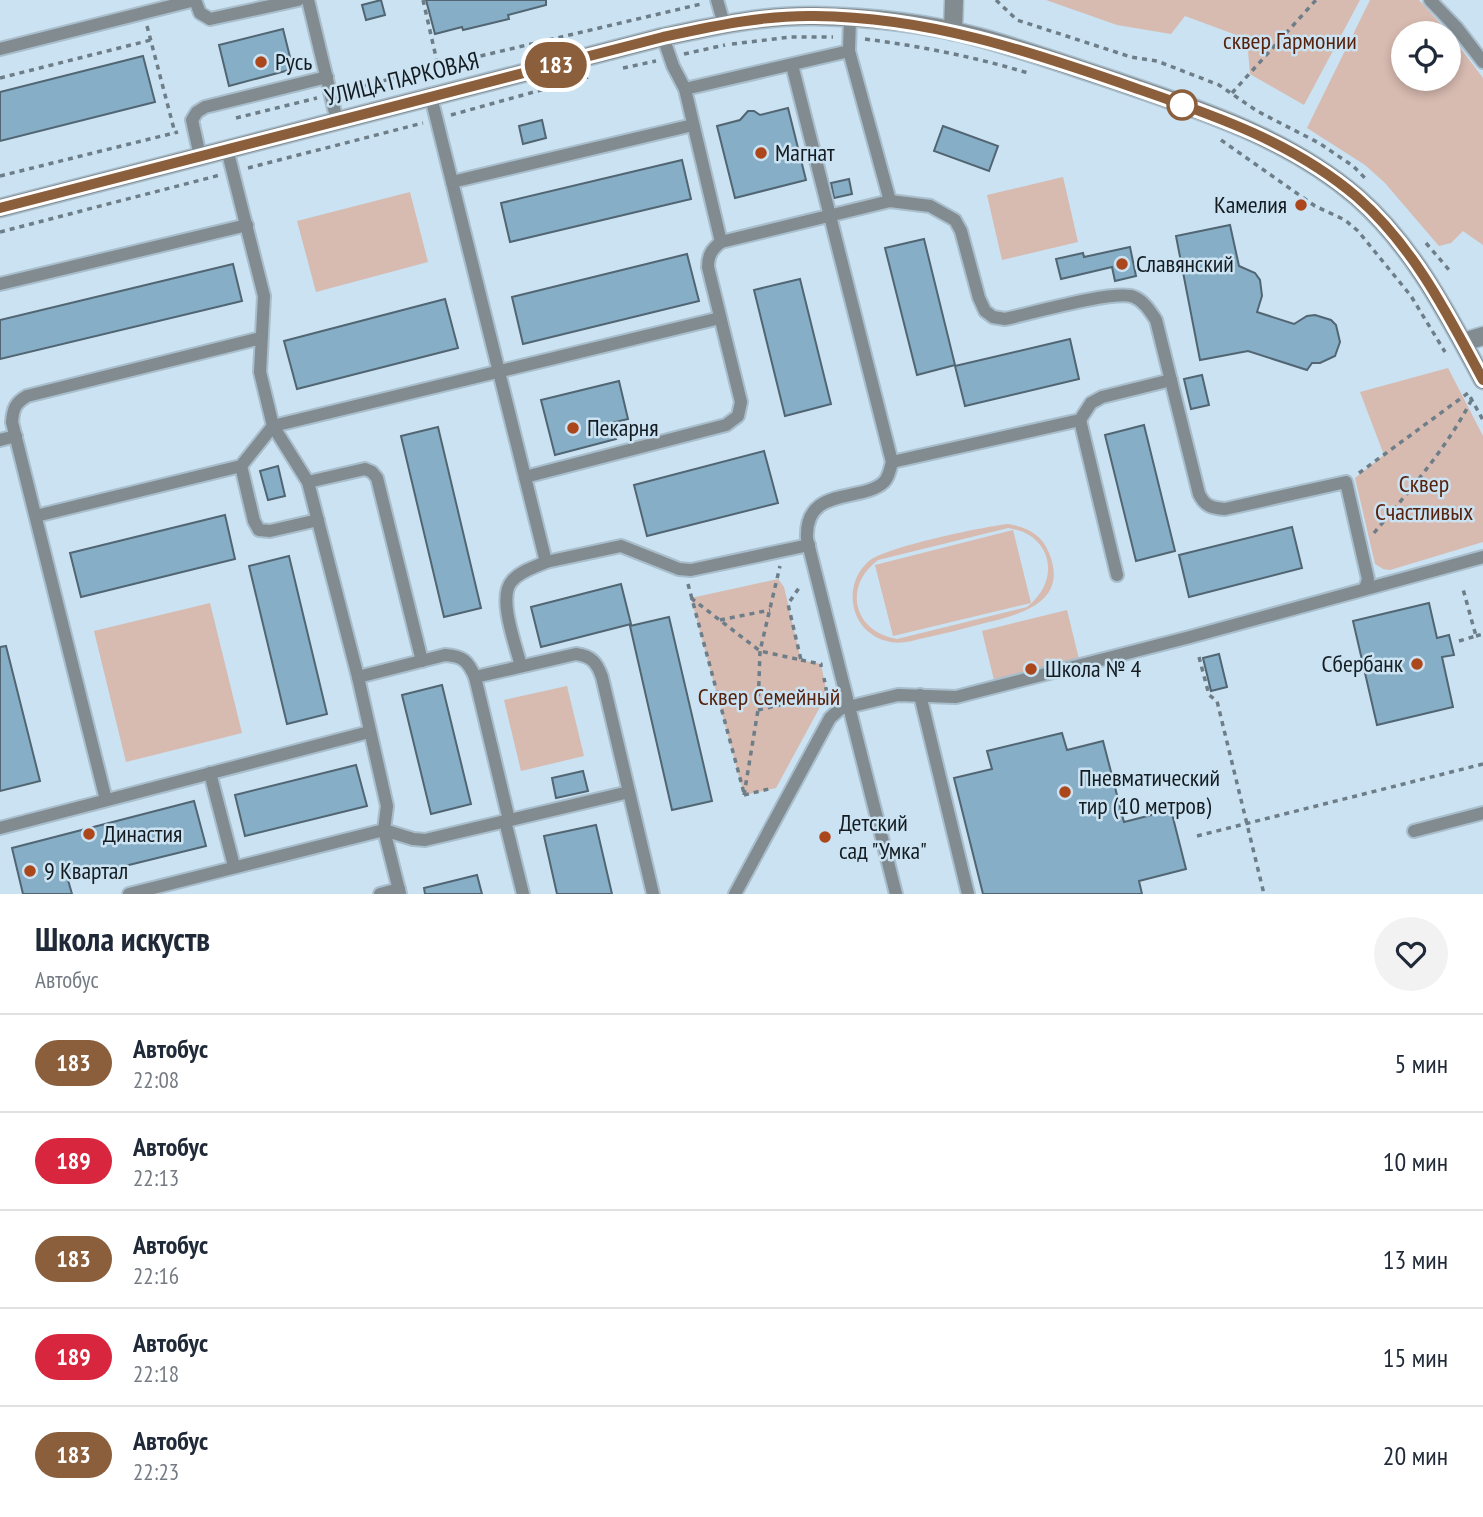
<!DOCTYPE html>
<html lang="ru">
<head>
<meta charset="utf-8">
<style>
  :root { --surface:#fff; --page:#f2f2f3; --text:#1f2937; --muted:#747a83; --line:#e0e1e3 }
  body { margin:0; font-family:"PT Sans Narrow",sans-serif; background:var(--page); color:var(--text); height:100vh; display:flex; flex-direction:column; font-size:26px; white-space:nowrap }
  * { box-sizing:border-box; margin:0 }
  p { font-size:23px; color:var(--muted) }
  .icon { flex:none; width:38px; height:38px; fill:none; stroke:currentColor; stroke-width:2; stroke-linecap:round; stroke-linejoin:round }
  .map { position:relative; height:894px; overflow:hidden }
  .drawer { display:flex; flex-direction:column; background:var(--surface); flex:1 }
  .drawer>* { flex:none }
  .badge { padding:0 14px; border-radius:23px; font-size:24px; line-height:46px }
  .buttons { position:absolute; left:1391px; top:21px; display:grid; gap:14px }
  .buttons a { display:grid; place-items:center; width:70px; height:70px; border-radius:50%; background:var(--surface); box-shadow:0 4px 10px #0003; font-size:35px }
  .map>.badge { position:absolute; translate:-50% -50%; box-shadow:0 0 0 4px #fff }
  .round { display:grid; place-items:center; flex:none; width:74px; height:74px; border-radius:37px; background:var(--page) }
  .head { display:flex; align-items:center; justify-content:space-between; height:119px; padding:0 35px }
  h1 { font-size:33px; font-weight:800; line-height:52px }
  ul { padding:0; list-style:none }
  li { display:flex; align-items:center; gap:21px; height:98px; padding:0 35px; border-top:2px solid var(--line) }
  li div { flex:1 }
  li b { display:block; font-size:26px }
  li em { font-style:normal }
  li .badge { min-width:77px; font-weight:700; text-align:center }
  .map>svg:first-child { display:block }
  .green { fill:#d7bab0; fill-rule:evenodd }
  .building { fill:#86aec6; stroke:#516572; stroke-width:2 }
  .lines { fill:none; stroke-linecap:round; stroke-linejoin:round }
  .service-casing { stroke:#a9becc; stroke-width:16 }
  .minor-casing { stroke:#a9becc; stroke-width:21 }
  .path { stroke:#6e7e88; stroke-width:3.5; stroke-dasharray:5 5; stroke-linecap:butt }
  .service { stroke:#818b90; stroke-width:12 }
  .minor { stroke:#818b90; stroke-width:18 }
  .line-casing { stroke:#fff; stroke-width:16 }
  .line { stroke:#8b5e3c; stroke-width:10 }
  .poi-dot { fill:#ac461b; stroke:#cae2f1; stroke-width:2.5 }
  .stop-dot { fill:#fff; stroke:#8b5e3c; stroke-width:3.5 }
  .labels { text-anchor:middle; stroke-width:5; stroke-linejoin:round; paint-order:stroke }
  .park-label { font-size:24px; fill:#57220d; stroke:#cae2f1 }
  .poi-label { font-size:24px; fill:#141c22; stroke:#cae2f1; text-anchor:start }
  .street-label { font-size:24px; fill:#141c22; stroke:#cae2f1 }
</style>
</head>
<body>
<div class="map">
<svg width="1483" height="894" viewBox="0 0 1483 894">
  <rect width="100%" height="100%" fill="#cae2f1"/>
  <!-- green -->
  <g class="green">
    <polygon points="1046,0 1360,0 1304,105 1250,74 1247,39 1185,16 1171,34 1117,25"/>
    <polygon points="1370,0 1419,0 1449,33 1404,33 1404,79 1449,79 1449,33 1483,78 1483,245 1463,231 1451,243 1439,246 1385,183 1365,165 1307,128"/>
    <polygon points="1063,177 1078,242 1002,260 987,195"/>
    <polygon points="410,192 428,262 316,292 297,221"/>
    <polygon points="1448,368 1483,436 1483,542 1390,570 1383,569 1375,564 1355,478 1384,455 1360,392"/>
    <path d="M 1008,524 C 1026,527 1042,534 1049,553 C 1070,604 1017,615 981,624 C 962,629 943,634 924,638 C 911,641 899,645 887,641 C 850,632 841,585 869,561 C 886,547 982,527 1008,524 ZM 1008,528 C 1052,534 1062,580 1027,607 L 897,639 C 854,632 842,587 878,560 Z"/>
    <polygon points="1013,530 1031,603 893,636 875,565"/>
    <polygon points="778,579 784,587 801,660 821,664 827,694 776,788 744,795 691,598"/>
    <polygon points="210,603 242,733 126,762 94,631"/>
    <polygon points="1067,610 1079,659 994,680 982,631"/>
    <polygon points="567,686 584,756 521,771 504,700"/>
  </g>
  <!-- building -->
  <g class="building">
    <polygon points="381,0 385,15 366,20 362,5"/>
    <polygon points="426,0 546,0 546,5 508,15 509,19 463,30 462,27 435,34"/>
    <polygon points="283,29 293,69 229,86 219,45"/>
    <polygon points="143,56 155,102 0,141 0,92"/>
    <polygon points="788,108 806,180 735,198 717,126 740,120 748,111 754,111 760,115"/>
    <polygon points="542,120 546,138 523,144 519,126"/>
    <polygon points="943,126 998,146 989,171 934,151"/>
    <polygon points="682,160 691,199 510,242 501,203"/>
    <polygon points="849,179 852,194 834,198 831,183"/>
    <polygon points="1230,225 1239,266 1255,273 1260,280 1262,296 1257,312 1294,324 1307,316 1315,315 1331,320 1336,325 1340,342 1335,356 1320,363 1312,363 1307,370 1248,351 1200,360 1176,236"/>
    <polygon points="924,239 955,365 917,375 885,248"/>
    <polygon points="1130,247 1136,276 1115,281 1112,267 1061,279 1056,259 1083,253 1084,257"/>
    <polygon points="687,254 699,301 523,344 512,297"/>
    <polygon points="233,264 242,301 0,359 0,320"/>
    <polygon points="800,279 831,404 785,416 754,290"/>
    <polygon points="445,299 458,348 297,389 284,341"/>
    <polygon points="1070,339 1079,379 965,406 955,366"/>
    <polygon points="1202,375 1209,405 1191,409 1184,379"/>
    <polygon points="619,381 628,419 611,423 616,439 555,455 541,400"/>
    <polygon points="1144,425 1175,551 1136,561 1105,435"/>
    <polygon points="438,427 481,608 444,617 401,436"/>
    <polygon points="764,451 778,503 647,536 634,485"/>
    <polygon points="278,466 285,496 268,500 260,471"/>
    <polygon points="225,515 235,559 81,597 70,553"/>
    <polygon points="1292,527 1302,568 1189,597 1179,555"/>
    <polygon points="289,556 327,714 287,724 249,566"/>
    <polygon points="621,584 631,624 541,647 531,607"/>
    <polygon points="1429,603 1437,638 1449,635 1454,655 1442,657 1453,707 1377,725 1353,621"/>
    <polygon points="669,617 712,801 672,810 630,626"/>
    <polygon points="6,646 40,781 0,791 0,647"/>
    <polygon points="1219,654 1227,687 1211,691 1203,658"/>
    <polygon points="442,685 471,804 431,814 402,695"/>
    <polygon points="1062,733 1067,750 1103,741 1124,822 1171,810 1186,869 1139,881 1142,894 983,894 954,778 992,769 987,751"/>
    <polygon points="356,765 367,806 245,836 235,795"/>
    <polygon points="583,771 588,791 556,798 552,778"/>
    <polygon points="194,801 206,846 68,880 72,894 23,894 12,848"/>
    <polygon points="596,825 612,894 557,894 544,836"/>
    <polygon points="477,875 482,894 425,894 424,888"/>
  </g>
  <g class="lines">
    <defs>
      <g id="service">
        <polyline points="195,0 200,13 210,19 298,0"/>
        <polyline points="308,0 337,121"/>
        <polyline points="717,0 724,24"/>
        <polyline points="1430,0 1457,28 1483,62"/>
        <polyline points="850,17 849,51 890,201"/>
        <polyline points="0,49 195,0"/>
        <path d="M 792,65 L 892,462 C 890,469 889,477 884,482 C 862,503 804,485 807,539 L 896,894"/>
        <polyline points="685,89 849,51"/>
        <path d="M 431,97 L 546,562 C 535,567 520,571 512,581 C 497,597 516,646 521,666"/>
        <polyline points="227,149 264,296 260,372 273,426 308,482 358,677 387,806 384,830 400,894"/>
        <polyline points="200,156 192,120 197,112 205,107 327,77"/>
        <polyline points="452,182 693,125"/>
        <path d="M 721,242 L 890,201 L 930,206 L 955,220 L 961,231 L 979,298 L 985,311 L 993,317 L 1005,319 C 1029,314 1116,289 1134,297 C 1144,301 1150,311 1156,320 L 1199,494 C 1205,506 1211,508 1225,509 L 1346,482 L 1368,579 L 1365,589"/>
        <polyline points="0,284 247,225"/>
        <polyline points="1080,420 1117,575"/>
        <polyline points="0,440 16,436"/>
        <polyline points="892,462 1080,420 1091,403 1102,397 1171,380"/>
        <polyline points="241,466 254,521 259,530 270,531 318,520"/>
        <path d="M 525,477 L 726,425 L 738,416 L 741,402 L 708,267 C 708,255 712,249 721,242 L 685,89 L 673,66 L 663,37"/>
        <polyline points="308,482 365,469 372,472 377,478 422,661"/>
        <polyline points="36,516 241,466 273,426 720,318"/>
        <polyline points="546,562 621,546 679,569 691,570 809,545"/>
        <path d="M 358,677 L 445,655 C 463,656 468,661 475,677 L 576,654 C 592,656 597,663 602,677 L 653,894"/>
        <polyline points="475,677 509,820"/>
        <polyline points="920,695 968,894"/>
        <polyline points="210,773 234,866"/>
        <path d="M 106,800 L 12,422 C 13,409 15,403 27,396 L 261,338"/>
        <polyline points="505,821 523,894"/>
        <polyline points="0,828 369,732"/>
        <polyline points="1414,831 1483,813"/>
        <polyline points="129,894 384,830 413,839 425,840 629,792"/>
        <polyline points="380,894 399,889"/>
        <polyline points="735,894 830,718 840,709 898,695 956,697 1190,637 1483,557"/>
      </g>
      <g id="minor">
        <polyline points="953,31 954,0"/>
        <path d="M 0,208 L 663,37 C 714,26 764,15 815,16 C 870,17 926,23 978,37 C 1023,49 1066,65 1110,79 C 1196,108 1287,137 1357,197 C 1414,247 1448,315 1483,380"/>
        <polyline points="1463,342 1483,336"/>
      </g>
    </defs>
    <!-- service casing -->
    <use href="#service" class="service-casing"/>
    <!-- minor casing -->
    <use href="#minor" class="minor-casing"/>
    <!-- path -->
    <g class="path">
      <polyline points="423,0 438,66"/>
      <polyline points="996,0 1017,20 1131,57 1157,61 1219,85 1257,111 1319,143 1353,166 1366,179"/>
      <polyline points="147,26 175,133"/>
      <path d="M 865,39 C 920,46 975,57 1028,73"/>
      <polyline points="732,44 791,37 833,37"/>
      <polyline points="684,54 725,45"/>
      <polyline points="623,68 656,61"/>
      <polyline points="0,78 151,40"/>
      <polyline points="345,91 438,66 701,4"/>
      <polyline points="1232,93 1316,0"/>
      <polyline points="451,115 588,77"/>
      <polyline points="236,118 317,98"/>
      <polyline points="1221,140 1315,206 1345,220 1358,231 1411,296 1445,352"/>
      <polyline points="248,168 423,123"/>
      <polyline points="0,176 178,132"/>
      <polyline points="0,232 220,175"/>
      <polyline points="1426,243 1450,271"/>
      <polyline points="1359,473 1468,393 1483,420"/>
      <path d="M 1374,533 C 1409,491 1447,448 1472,399"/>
      <polyline points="688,584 744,793"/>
      <polyline points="691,598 760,651 801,660 788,604 801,585"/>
      <polyline points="720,620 770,610"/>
      <polyline points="1476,636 1483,634"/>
      <polyline points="1459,641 1476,636 1463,589"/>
      <polyline points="1199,657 1209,695 1217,701 1264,894"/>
      <polyline points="801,660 821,664 821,667"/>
      <polyline points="823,701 827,694 824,678"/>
      <polyline points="758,710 827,694"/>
      <polyline points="744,795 758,710 760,651 780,566"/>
      <polyline points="744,795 773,788"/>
      <polyline points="1197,836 1483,764"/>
    </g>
    <!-- service -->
    <use href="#service" class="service"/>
    <!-- minor -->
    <use href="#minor" class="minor"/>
  </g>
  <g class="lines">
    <defs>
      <path id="line" d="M 0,208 L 663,37 C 714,26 764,15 815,16 C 928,17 1029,51 1135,88 C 1213,115 1293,142 1357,197 C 1414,247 1448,315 1483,380"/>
    </defs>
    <!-- line casing -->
    <use href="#line" class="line-casing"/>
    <!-- line -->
    <use href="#line" class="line"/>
  </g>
  <!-- markers -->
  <g class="poi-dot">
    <circle cx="261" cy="62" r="7"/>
    <circle cx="761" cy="153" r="7"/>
    <circle cx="1301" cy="205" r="7"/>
    <circle cx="1122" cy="264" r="7"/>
    <circle cx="573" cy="428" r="7"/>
    <circle cx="1417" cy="664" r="7"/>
    <circle cx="1031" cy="669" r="7"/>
    <circle cx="1065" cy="792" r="7"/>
    <circle cx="89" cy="834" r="7"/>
    <circle cx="825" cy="837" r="7"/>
    <circle cx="30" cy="871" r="7"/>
  </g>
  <circle class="stop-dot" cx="1182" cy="105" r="14"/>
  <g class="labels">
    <!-- park labels -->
    <g class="park-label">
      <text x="1290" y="49">сквер Гармонии</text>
      <text x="1424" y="492">Сквер<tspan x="1424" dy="28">Счастливых</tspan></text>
      <text x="769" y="705">Сквер Семейный</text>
    </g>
    <!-- poi labels -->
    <g class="poi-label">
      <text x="275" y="70">Русь</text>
      <text x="775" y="161">Магнат</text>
      <text x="1287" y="213" text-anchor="end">Камелия</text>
      <text x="1136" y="272">Славянский</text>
      <text x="587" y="436">Пекарня</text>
      <text x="1403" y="672" text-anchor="end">Сбербанк</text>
      <text x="1045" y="677">Школа № 4</text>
      <text x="1079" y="786">Пневматический<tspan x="1079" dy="28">тир (10 метров)</tspan></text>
      <text x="839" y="831">Детский<tspan x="839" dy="28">сад "Умка"</tspan></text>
      <text x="103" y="842">Династия</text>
      <text x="44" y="879">9 Квартал</text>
    </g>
    <!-- street labels -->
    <g class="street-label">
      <text transform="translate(402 79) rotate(-14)" y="8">УЛИЦА ПАРКОВАЯ</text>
    </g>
  </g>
</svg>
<div class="buttons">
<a><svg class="icon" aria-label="locate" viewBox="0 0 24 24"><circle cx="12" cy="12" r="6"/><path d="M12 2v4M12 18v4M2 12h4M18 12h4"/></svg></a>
</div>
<b class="badge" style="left:556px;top:65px;background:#8b5e3c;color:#fff">183</b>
</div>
<section class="drawer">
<div class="head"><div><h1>Школа искуств</h1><p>Автобус</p></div><a class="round"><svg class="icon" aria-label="heart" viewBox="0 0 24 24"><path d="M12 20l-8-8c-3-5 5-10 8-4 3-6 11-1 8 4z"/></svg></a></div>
<ul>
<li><span class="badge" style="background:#8b5e3c;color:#fff">183</span><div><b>Автобус</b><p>22:08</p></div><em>5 мин</em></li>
<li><span class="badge" style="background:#d7263d;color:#fff">189</span><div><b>Автобус</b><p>22:13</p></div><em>10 мин</em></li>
<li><span class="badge" style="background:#8b5e3c;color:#fff">183</span><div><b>Автобус</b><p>22:16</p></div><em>13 мин</em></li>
<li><span class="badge" style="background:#d7263d;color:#fff">189</span><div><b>Автобус</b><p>22:18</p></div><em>15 мин</em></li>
<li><span class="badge" style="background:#8b5e3c;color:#fff">183</span><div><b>Автобус</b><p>22:23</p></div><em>20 мин</em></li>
</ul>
</section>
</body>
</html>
